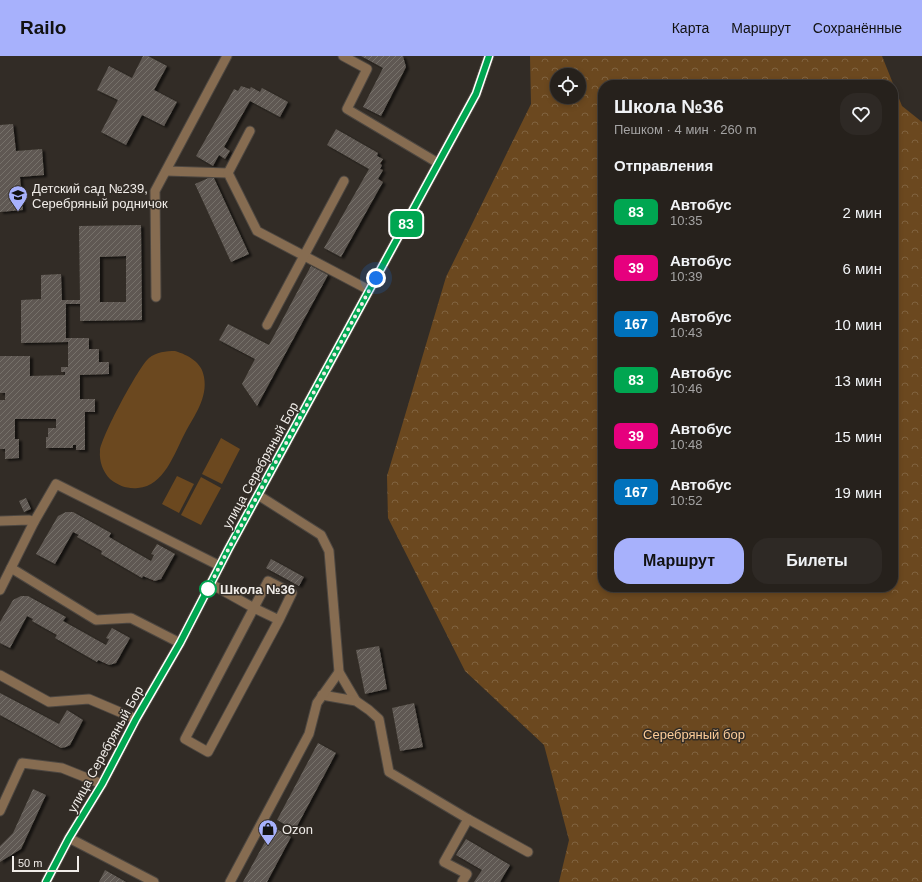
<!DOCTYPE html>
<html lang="ru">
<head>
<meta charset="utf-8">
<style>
  :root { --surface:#26211c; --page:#2e2925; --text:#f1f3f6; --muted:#a4a3a3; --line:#423e3b; --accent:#a7b1fc }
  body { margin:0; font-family:Helvetica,sans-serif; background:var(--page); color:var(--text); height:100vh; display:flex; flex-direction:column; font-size:15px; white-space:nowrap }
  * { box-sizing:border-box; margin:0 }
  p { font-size:13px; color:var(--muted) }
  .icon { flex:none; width:22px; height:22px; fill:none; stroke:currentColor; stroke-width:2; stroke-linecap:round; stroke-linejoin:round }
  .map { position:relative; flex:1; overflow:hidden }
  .side { position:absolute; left:598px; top:24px; width:300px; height:512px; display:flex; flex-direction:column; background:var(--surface); border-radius:16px; box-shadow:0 2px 6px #0003,0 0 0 1px var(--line) }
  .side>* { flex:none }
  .badge { padding:0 8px; border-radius:6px; font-size:14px; line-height:26px }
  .buttons { position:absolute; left:550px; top:12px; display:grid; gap:8px }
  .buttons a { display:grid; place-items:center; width:36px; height:36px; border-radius:50%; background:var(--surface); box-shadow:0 2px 6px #0003,0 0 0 1px var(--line); font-size:20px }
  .scale { position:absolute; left:12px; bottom:10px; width:67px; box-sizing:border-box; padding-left:4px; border:2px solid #f0ece8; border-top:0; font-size:11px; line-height:14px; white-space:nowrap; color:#f0ece8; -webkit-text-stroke:3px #322c26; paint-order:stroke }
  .you { position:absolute; width:20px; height:20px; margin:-10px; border:3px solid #fff; border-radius:50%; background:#1a73e8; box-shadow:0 0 0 6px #1a73e833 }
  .map>.badge { position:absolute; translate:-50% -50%; box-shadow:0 0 0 2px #fff }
  h2 { padding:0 16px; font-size:15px; line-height:36px }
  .round { display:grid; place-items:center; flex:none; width:42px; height:42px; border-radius:16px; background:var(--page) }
  .summary { display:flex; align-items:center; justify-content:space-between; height:68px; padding:0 16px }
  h1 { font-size:19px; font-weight:800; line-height:30px }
  .cta { display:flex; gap:8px; margin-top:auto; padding:8px 16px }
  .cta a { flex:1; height:46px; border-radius:16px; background:var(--accent); color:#111; font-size:16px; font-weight:800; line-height:46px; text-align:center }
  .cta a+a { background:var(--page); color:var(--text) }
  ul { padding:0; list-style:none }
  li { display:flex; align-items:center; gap:12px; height:56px; padding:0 16px }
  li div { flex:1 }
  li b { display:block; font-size:15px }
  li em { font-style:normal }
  li .badge { min-width:44px; font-weight:700; text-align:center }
  header { display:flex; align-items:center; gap:24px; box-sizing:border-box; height:56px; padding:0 20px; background:var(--accent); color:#111 }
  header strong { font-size:19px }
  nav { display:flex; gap:22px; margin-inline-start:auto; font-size:14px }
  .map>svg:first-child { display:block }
  .forest { fill:url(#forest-crowns); fill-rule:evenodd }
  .garden { fill:#6b481f }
  .building { fill:url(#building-hatch); fill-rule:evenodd; filter:url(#shadow) }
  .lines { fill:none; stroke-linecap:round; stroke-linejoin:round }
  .minor-casing { stroke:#4d4741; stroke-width:11 }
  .minor { stroke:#866c51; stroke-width:9 }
  .line-casing { stroke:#fff; stroke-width:9 }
  .line { stroke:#00a651; stroke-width:6 }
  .walk { stroke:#f0ece8; stroke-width:4; stroke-dasharray:0 7.2 }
  .stop-dot { fill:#fff; stroke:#00a651; stroke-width:2 }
  .labels { text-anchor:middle; stroke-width:3; stroke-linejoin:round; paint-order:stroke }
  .poi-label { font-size:13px; fill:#f0ece8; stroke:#322c26; text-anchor:start }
  .street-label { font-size:13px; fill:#f0ece8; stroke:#322c26 }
  .stop-label { font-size:13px; font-weight:bold; fill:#f0ece8; stroke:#322c26; text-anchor:start }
  .park-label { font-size:13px; fill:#fbcb98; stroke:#322c26 }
</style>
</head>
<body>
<header>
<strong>Railo</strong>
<nav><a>Карта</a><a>Маршрут</a><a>Сохранённые</a></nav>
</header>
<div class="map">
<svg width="922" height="826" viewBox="0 0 922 826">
  <defs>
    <pattern id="forest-crowns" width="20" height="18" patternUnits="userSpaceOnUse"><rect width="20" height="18" fill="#6b481f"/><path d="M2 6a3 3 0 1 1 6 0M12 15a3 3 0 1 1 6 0" fill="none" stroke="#806340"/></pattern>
    <pattern id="building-hatch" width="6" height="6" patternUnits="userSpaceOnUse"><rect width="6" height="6" fill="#5f5952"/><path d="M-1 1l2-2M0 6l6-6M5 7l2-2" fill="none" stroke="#76716b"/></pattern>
    <filter id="shadow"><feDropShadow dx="3" dy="2" stdDeviation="1" flood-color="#0009"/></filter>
  </defs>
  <rect width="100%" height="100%" fill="#322c26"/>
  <!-- forest -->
  <path class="forest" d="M 530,0 L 882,0 L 902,50 L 922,66 L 922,826 L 559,826 L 569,784 L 544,689 L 465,615 L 388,462 L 387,420 L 446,221 L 531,48 ZM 557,19 L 579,19 L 579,41 L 557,41 ZM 603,29 L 893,29 L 893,531 L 603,531 Z"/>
  <!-- garden -->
  <g class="garden">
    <path d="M 175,295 C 188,299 202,306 204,321 C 208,342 194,360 185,377 C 174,398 164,430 138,432 C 127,433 119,430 110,423 C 103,416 99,405 100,395 C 100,383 139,310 149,302 C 156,296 166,295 175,295 Z"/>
    <polygon points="221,382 240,393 222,428 202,418"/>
    <polygon points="177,420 194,428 179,457 162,448"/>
    <polygon points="201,421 221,432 201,469 181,459"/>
  </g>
  <!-- building -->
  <g class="building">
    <polygon points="143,0 148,0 167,10 154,34 177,46 164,70 142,59 126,89 101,76 118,44 97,34 109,10 132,22"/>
    <polygon points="361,0 403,0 406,11 381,60 363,51 383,12"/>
    <polygon points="241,30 250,33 251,31 260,36 262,32 288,46 280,61 250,45 224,91 230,95 225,103 219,99 213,110 196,100 234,33 238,35"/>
    <polygon points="13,68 16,95 42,93 44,119 20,121 23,154 0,156 0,69"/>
    <polygon points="336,73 378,97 377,100 383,103 380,108 382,109 380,113 383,114 378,123 383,126 341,201 324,192 369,113 327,89"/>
    <polygon points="213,120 249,198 231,206 195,128"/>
    <path d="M 141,169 L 142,264 L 80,265 L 80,248 L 66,248 L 66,282 L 89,282 L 89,293 L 99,293 L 99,306 L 109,306 L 109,318 L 80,319 L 80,343 L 95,343 L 95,356 L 85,356 L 85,394 L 76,394 L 76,389 L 73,389 L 73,392 L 46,392 L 46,381 L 48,381 L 48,372 L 56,372 L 56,363 L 15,363 L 15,383 L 19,383 L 19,402 L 5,403 L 5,393 L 0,393 L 0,344 L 5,344 L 5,337 L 0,337 L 0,300 L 30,300 L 30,320 L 65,319 L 65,316 L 61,316 L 61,311 L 68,311 L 68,286 L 21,287 L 21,244 L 41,243 L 41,219 L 61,218 L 62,244 L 80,244 L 79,170 ZM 126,200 L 126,246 L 100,246 L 100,201 Z"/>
    <polygon points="311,210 328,219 257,350 242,328 255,303 219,284 228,268 269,289"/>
    <polygon points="26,442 31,453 24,456 19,445"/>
    <polygon points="66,456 73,456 111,477 109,481 151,505 154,499 151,498 157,488 175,498 161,523 155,525 143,520 142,522 101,498 102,495 77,481 79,479 73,476 55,508 36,498 58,460"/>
    <polygon points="271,503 304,521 299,530 266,512"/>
    <polygon points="21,540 28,540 66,561 63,565 106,589 109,583 106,582 112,572 130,582 116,607 109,609 98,604 97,606 55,582 57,579 32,565 33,563 27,560 10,592 0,587 0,566 13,544"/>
    <polygon points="379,590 387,633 365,638 356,594"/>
    <polygon points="0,637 59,668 67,654 83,664 70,689 66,691 61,692 0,659"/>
    <polygon points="414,647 423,691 400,695 392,652"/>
    <polygon points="318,687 336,697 295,774 277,764"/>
    <polygon points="33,733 46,739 21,793 0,806 0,790 13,777"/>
    <polygon points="273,771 291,781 267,826 243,826"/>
    <polygon points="466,783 510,809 500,826 474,826 482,814 456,799"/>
    <polygon points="105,814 126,826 99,826"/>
  </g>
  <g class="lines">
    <defs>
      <g id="minor">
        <polyline points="343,0 367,13 347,53 438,107"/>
        <polyline points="166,115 228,117 257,175 369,234"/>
        <polyline points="228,117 250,75"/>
        <polyline points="156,241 155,135 227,0"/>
        <polyline points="267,269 344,125"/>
        <polyline points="258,439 321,479 329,495 339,616 356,645"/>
        <polyline points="0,465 29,464 34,466"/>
        <polyline points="11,512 96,564 131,562 180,587"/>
        <polyline points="211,528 254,552 279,564 208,696 185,683 268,525 292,537 279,564"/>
        <polyline points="0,534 34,466 56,428 220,510"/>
        <polyline points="0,619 49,646 89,643 136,663"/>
        <polyline points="322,639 356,645 369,654 379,663 389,716 468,763 528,796"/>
        <polyline points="0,755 22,707 62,712 102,728"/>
        <polyline points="69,782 154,826"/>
        <polyline points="46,826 69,782 102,728 136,663 180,587 229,492 476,38 489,0"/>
        <polyline points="230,826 309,678 317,647 339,616"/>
        <polyline points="462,826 467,818 444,806 468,763"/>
      </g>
    </defs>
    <!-- minor casing -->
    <use href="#minor" class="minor-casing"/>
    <!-- minor -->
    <use href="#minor" class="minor"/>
  </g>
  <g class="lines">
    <defs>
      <polyline id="line" points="46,826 69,782 102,728 136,663 180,587 229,492 476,38 489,0"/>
    </defs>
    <!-- line casing -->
    <use href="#line" class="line-casing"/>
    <!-- line -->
    <use href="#line" class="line"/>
    <!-- walk -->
    <polyline class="walk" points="208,533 229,492 376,222"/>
  </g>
  <!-- icons -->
  <defs>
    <symbol id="school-pin" viewBox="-11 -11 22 30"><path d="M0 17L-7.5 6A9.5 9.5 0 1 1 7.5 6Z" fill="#a7b1fc" stroke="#322c26"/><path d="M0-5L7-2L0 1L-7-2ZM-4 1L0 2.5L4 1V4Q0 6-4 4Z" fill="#111"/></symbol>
    <symbol id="shop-pin" viewBox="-11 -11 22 30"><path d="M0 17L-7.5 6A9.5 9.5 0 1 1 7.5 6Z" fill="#a7b1fc" stroke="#322c26"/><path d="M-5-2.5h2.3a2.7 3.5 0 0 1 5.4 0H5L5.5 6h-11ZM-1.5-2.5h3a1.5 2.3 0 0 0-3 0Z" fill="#111"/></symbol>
  </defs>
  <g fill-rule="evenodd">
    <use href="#school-pin" x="7" y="128" width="22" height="30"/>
    <use href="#shop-pin" x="257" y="762" width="22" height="30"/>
  </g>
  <!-- markers -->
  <circle class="stop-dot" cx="208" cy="533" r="8"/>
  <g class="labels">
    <!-- poi labels -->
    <g class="poi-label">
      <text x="32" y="137">Детский сад №239,<tspan x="32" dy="15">Серебряный родничок</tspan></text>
      <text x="282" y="778">Ozon</text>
    </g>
    <!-- street labels -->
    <g class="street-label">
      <text transform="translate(260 409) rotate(-61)" y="5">улица Серебряный Бор</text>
      <text transform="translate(105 693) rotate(-61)" y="5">улица Серебряный Бор</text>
    </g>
    <!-- stop labels -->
    <g class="stop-label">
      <text x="220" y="538">Школа №36</text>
    </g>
    <!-- park labels -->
    <g class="park-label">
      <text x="694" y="683">Серебряный бор</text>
    </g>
  </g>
</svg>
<div class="buttons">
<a><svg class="icon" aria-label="locate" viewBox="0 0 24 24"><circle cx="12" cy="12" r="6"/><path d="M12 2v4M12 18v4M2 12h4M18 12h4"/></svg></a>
</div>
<div class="scale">50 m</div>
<div class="you" style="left:376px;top:222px"></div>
<b class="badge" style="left:406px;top:168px;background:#00a651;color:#fff">83</b>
<section class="side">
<div class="summary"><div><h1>Школа №36</h1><p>Пешком · 4 мин · 260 m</p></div><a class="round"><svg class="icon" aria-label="heart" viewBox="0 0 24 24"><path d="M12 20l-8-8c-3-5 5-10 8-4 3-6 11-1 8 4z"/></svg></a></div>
<h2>Отправления</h2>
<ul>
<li><span class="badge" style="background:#00a651;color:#fff">83</span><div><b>Автобус</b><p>10:35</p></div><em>2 мин</em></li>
<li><span class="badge" style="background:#e6007e;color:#fff">39</span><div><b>Автобус</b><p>10:39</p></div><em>6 мин</em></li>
<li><span class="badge" style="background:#0072bc;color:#fff">167</span><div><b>Автобус</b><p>10:43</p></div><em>10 мин</em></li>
<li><span class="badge" style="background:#00a651;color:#fff">83</span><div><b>Автобус</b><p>10:46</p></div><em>13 мин</em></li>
<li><span class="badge" style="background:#e6007e;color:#fff">39</span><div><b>Автобус</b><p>10:48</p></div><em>15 мин</em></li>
<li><span class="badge" style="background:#0072bc;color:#fff">167</span><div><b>Автобус</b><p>10:52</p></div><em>19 мин</em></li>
</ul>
<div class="cta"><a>Маршрут</a><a>Билеты</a></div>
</section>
</div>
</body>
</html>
